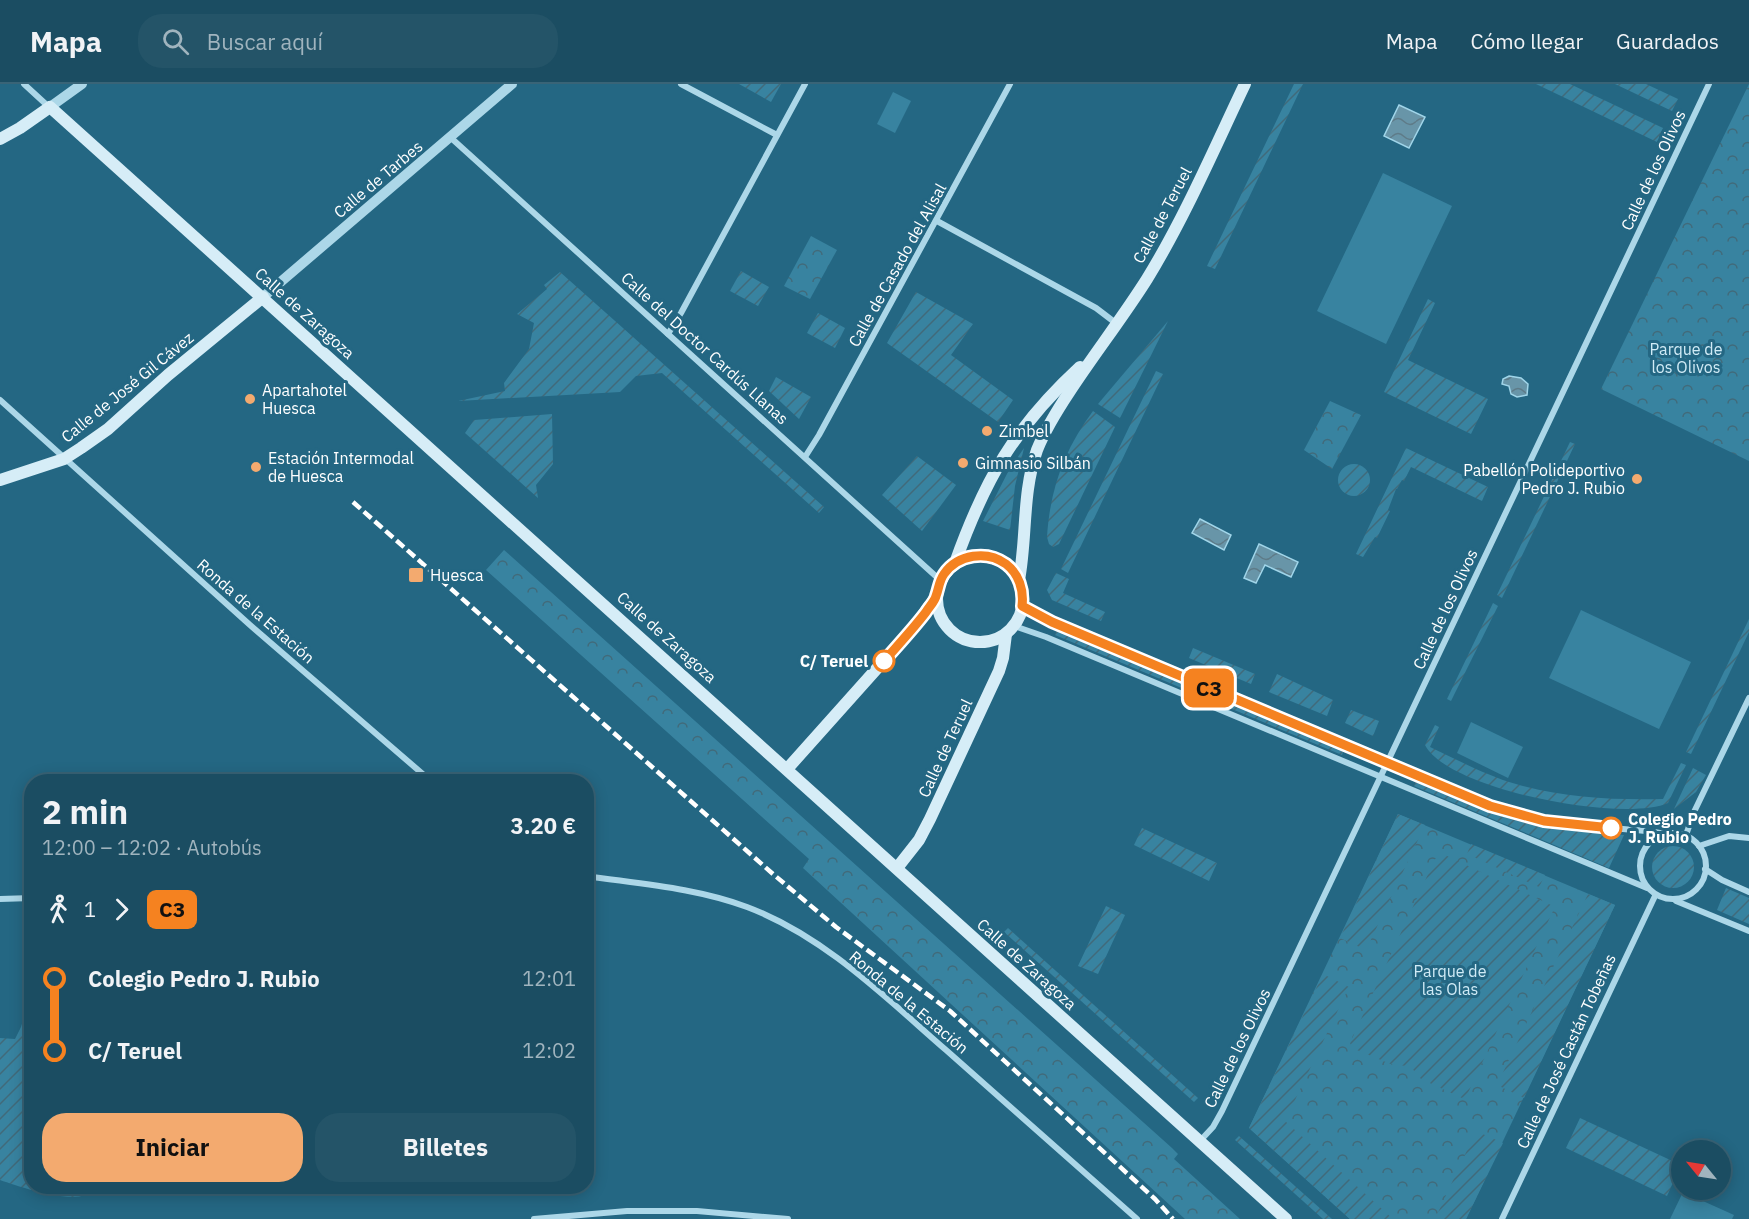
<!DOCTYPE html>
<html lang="es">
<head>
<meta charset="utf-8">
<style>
  :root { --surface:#1b4d62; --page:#245468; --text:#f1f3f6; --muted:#a0b4be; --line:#396477; --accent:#f3aa6f }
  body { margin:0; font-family:"IBM Plex Sans",sans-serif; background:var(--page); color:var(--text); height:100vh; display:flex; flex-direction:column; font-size:22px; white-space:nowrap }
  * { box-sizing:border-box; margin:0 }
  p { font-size:20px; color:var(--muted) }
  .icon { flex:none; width:33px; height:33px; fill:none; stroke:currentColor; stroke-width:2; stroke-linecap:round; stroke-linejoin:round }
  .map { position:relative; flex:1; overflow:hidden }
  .side { position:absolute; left:24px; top:690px; width:570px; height:420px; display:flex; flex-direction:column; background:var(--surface); border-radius:24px; box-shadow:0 3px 15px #0003,0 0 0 2px var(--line) }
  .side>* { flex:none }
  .badge { padding:0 12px; border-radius:9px; font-size:21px; line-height:39px }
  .needle { width:39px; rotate:300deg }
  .buttons { position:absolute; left:1671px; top:1056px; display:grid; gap:12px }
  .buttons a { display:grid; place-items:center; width:60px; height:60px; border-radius:50%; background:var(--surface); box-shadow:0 3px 15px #0003,0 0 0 2px var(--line); font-size:30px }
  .map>.badge { position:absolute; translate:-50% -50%; box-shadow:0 0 0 3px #fff }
  .legs { display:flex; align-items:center; gap:9px; height:66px; padding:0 18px; font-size:20px }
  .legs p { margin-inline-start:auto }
  .headline { display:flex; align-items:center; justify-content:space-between; height:102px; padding:0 18px }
  h1 { font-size:33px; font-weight:700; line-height:45px }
  .action { display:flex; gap:12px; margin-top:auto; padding:12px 18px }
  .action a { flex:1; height:69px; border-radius:24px; background:var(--accent); color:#111; font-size:24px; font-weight:700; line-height:69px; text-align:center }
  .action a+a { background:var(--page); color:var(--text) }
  ul { padding:0 18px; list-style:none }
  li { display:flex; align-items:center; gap:21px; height:72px; font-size:22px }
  li i { display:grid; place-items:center; width:9px; height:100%; margin:0 8px; background:currentColor }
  li i::after { content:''; width:15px; height:15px; margin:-8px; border:4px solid; border-radius:50%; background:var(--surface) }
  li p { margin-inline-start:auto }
  li:first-child i { background:linear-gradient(#0000 50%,currentColor 0) }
  li:last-child i { background:linear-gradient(currentColor 50%,#0000 0) }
  header { display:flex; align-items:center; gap:36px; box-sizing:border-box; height:84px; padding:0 30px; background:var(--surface); border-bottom:2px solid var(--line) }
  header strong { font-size:28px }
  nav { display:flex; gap:33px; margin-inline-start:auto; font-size:21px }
  .search { width:420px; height:54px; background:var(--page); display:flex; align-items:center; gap:15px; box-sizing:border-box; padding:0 21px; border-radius:24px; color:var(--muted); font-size:22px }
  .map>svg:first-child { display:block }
  .park { fill:url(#park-crowns) }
  .garden { fill:url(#garden-furrows) }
  .pitch { fill:#3883a0 }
  .water { fill:url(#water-waves); stroke:#a0d5e9; stroke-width:1.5 }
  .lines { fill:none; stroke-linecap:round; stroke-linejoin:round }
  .minor { stroke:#acd7e8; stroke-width:6 }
  .tertiary { stroke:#acd7e8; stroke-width:10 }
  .secondary { stroke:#d6edf7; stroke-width:12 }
  .rail { stroke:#fff; stroke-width:4.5; stroke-dasharray:10 4.5; stroke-linecap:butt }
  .line-1-casing { stroke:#fff; stroke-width:14 }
  .line-1 { stroke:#f58220; stroke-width:9 }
  .poi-dot { fill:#f3aa6f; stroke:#246783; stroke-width:2 }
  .stop-1-dot { fill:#fff; stroke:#f58220; stroke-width:3 }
  .labels { text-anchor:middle; stroke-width:6; stroke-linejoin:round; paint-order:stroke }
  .street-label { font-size:16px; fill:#fff; stroke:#246783 }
  .park-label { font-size:16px; fill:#d0ebf6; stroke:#246783 }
  .poi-label { font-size:16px; fill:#fff; stroke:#246783; text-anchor:start }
  .stop-label { font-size:16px; font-weight:bold; fill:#fff; stroke:#246783; text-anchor:end }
</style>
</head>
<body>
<header>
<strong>Mapa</strong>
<div class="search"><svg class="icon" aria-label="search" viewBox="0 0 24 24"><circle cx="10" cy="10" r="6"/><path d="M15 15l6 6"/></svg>Buscar aquí</div>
<nav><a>Mapa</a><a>Cómo llegar</a><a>Guardados</a></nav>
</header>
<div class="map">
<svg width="1749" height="1135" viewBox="0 0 1749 1135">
  <defs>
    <pattern id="park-crowns" width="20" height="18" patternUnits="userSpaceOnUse" patternTransform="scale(1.5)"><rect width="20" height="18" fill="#3883a0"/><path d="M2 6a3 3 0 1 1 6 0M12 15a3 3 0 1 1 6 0" fill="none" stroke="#416a7a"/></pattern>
    <pattern id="garden-furrows" width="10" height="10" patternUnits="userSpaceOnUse" patternTransform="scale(1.5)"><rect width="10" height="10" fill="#3883a0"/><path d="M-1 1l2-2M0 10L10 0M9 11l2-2" fill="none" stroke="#416a7a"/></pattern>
    <pattern id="water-waves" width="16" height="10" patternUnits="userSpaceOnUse" patternTransform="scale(1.5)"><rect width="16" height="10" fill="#6895a8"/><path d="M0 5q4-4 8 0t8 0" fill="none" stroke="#5e7b88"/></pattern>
  </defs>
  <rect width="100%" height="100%" fill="#246783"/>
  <!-- park -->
  <g class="park">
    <polygon points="1749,0 1749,377 1601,305"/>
    <polygon points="811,152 837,166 810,215 784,202"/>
    <polygon points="1330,317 1361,331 1332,385 1304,366"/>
    <polygon points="504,466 1172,1064 1178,1070 1174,1075 1240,1135 1185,1135 803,784 809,775 486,486"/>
    <polygon points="1398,730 1615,821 1466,1135 1350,1135 1249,1044"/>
  </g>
  <!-- garden -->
  <g class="garden">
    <polygon points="739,0 781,0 771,18"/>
    <polygon points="1294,0 1303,0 1215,185 1207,182"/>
    <polygon points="1536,0 1570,0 1663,44 1657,58"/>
    <polygon points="1615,0 1646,0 1678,15 1672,27"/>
    <polygon points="741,187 769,203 758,222 730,207"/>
    <polygon points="560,188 824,423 819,429 662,289 636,292 620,308 458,317 505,307 504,299 529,265 534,239 517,230 547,205 544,201"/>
    <polygon points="916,208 973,240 951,271 1013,316 998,338 887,259"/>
    <polygon points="1428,215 1435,219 1408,276 1488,315 1471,350 1384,308"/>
    <polygon points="818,229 845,244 835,264 807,249"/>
    <polygon points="1168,237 1120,334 1098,320"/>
    <polygon points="1156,287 1163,290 1068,489 1061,485"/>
    <polygon points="776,293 811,313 799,335 769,307"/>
    <path d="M 1093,327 L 1115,343 L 1059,460 L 1053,463 L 1049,460 L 1047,453 C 1050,405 1064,366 1093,327 Z"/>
    <polygon points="552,330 553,380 536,401 538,414 465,349 474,336"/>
    <polygon points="1570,358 1575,360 1502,514 1497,511"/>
    <polygon points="1024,364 1015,402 1010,446 983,437 1009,386"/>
    <polygon points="1406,364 1488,403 1482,417 1411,383 1404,397 1402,396 1397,405 1396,405 1388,426 1390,427 1377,454 1375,453 1363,473 1356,470"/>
    <polygon points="917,372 956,401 922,447 882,411"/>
    <circle cx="1354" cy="396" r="16"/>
    <polygon points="1056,489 1069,495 1063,509 1105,528 1101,537 1052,516 1047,506"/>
    <polygon points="1493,519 1498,522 1451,617 1447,615"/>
    <polygon points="1749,535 1749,548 1691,670 1686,668"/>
    <polygon points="1057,546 1344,666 1342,671 1055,551"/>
    <polygon points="1193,564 1255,590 1251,600 1189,574"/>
    <polygon points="1277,590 1333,616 1327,632 1269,608"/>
    <polygon points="1351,626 1379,637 1373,652 1345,639"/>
    <path d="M 1435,641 L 1439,643 L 1430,663 C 1458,676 1487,692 1516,700 C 1564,714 1613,716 1663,715 L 1681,679 L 1686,681 L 1668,719 C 1623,739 1448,706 1425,661 Z"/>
    <polygon points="1693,684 1706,691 1696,708 1674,725"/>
    <path d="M 1416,697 C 1448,711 1480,726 1514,736 C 1550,746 1587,749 1624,751 L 1609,784 L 1414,702 Z"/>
    <polygon points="1398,730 1425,741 1366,866 1340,854"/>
    <polygon points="1142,744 1217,779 1209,797 1134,761"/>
    <polygon points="1471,760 1545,791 1539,803 1467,770"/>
    <circle cx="1673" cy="783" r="21"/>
    <polygon points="1443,770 1551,821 1553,827 1467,1011 1462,1014 1421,995 1410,982 1393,981 1352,964 1350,959 1435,775"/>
    <polygon points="1726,804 1749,814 1749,840 1717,826"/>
    <polygon points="1588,810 1615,821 1524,1014 1497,1001"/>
    <polygon points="1106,822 1125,831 1098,890 1078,882"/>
    <polygon points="1008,844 1198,1014 1194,1018 1004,848"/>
    <polygon points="1323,890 1349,903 1285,1037 1393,1135 1350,1135 1249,1044"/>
    <path d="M 31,909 L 32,1102 L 97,1103 C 94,1105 89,1110 85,1111 C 65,1118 20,1103 0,1096 L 0,954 L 15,955 L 21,943 Z"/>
    <polygon points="1580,1034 1681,1081 1667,1112 1566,1064"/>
    <polygon points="1476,1047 1503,1059 1466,1135 1435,1135"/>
    <polygon points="1239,1052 1332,1135 1323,1135 1235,1056"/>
  </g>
  <!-- pitch -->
  <g class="pitch">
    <polygon points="893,8 911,17 895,49 877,40"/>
    <polygon points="1383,89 1452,122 1386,260 1317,227"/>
    <polygon points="1581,526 1691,578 1659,645 1549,594"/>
    <polygon points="1471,638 1523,663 1508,694 1457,669"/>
    <polygon points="1683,1108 1734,1131 1732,1135 1670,1135"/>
  </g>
  <!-- water -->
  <g class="water">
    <polygon points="1399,21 1425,33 1409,64 1384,52"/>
    <polygon points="1509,292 1521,294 1528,300 1527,311 1517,313 1511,310 1509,302 1502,300 1503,295"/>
    <polygon points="1200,435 1231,451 1224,466 1192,449"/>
    <polygon points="1259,460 1298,478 1291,493 1265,481 1256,499 1244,494"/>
  </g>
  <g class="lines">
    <!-- minor -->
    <g class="minor">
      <polyline points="24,0 49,23"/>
      <polyline points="681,0 777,51"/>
      <polyline points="450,53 940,496"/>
      <polyline points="937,137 1096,224 1117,240"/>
      <polyline points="668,250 681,229 805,0"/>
      <polyline points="0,316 250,541 432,698"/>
      <polyline points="805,373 819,351 1010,0"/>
      <path d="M 1022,522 L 1052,538 L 1489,722 C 1517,730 1544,738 1572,741 C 1603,745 1635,744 1666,750"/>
      <polyline points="1014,542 1046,553 1647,804"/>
      <circle cx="1673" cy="782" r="33"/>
      <polyline points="1686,751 1694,728 1749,614"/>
      <polyline points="1699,762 1729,752 1749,754"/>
      <polyline points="1705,785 1722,796 1749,808"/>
      <path d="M 586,792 C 641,800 696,804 747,823 C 824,852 885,913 946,966 C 1010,1023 1074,1079 1137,1135"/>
      <polyline points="0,815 32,814"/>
      <polyline points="1676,817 1749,847"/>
      <polyline points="1200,1057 1213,1043 1222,1027 1709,0"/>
      <polyline points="534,1135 627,1127 697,1127 788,1135"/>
      <polyline points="1502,1135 1655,812"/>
    </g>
    <!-- tertiary -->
    <g class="tertiary">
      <polyline points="50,23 82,0"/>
      <polyline points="263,213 512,0"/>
    </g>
    <!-- secondary -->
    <g class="secondary">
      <path d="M 0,55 L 20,44 L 50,23 C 464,391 874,764 1286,1135"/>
      <polyline points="0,396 64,375 81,364 108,345 168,291 263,213"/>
      <circle cx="980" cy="515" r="43"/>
      <path d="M 955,479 C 985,395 1014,344 1080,283"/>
      <path d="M 1019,496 C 1027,453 1022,409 1037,366 C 1045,346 1058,325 1070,307 C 1095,269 1123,233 1147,195 C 1185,133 1214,65 1245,0"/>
      <polyline points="788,684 914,543 936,513"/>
      <polyline points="897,784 919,756 930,735 999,587 1003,574 1006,550"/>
    </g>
    <!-- rail -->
    <polyline class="rail" points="353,418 773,790 836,843 950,927 1155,1115 1173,1135"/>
  </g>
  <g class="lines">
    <defs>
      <path id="line-1" d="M 884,577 C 898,561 913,545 926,528 C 929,523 935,517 936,512 C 939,504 939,497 944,490 C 958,470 987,466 1006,480 C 1019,490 1024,506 1022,522 L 1052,538 L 1490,722 L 1544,737 L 1611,744"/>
    </defs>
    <!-- line-1 casing -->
    <use href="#line-1" class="line-1-casing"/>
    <!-- line-1 -->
    <use href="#line-1" class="line-1"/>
  </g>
  <!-- markers -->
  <g class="poi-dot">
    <circle cx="250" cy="315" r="6"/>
    <circle cx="987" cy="347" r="6"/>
    <circle cx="963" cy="379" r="6"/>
    <circle cx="256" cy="383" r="6"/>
    <circle cx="1637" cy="395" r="6"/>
    <rect x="408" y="483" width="16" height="16" rx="3"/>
  </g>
  <g class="stop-1-dot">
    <circle cx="884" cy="577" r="10"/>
    <circle cx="1611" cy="744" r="10"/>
  </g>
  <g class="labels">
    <!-- street labels -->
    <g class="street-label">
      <text transform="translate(1653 86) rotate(-65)" y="6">Calle de los Olivos</text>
      <text transform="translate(378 95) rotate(-40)" y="6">Calle de Tarbes</text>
      <text transform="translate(1162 131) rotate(-62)" y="6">Calle de Teruel</text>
      <text transform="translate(897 181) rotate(-61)" y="6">Calle de Casado del Alisal</text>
      <text transform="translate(305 229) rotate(42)" y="6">Calle de Zaragoza</text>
      <text transform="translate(705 264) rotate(42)" y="6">Calle del Doctor Cardús Llanas</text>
      <text transform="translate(127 303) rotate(-39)" y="6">Calle de José Gil Cávez</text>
      <text transform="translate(1445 525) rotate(-65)" y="6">Calle de los Olivos</text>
      <text transform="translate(256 527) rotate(41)" y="6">Ronda de la Estación</text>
      <text transform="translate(667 553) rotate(42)" y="6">Calle de Zaragoza</text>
      <text transform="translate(945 664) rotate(-65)" y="6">Calle de Teruel</text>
      <text transform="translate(1027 880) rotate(42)" y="6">Calle de Zaragoza</text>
      <text transform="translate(909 918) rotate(40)" y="6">Ronda de la Estación</text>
      <text transform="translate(1237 964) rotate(-64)" y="6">Calle de los Olivos</text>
      <text transform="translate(1566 967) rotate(-65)" y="6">Calle de José Castán Tobeñas</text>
    </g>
    <!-- park labels -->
    <g class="park-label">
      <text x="1686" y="271">Parque de<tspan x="1686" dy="18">los Olivos</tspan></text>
      <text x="1450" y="893">Parque de<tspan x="1450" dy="18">las Olas</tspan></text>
    </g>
    <!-- poi labels -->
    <g class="poi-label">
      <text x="262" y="312">Apartahotel<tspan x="262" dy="18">Huesca</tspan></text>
      <text x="999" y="353">Zimbel</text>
      <text x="268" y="380">Estación Intermodal<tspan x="268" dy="18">de Huesca</tspan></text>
      <text x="975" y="385">Gimnasio Silbán</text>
      <text x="1625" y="392" text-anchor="end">Pabellón Polideportivo<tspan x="1625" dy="18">Pedro J. Rubio</tspan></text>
      <text x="430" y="497">Huesca</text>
    </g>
    <!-- stop labels -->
    <g class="stop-label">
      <text x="868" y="583">C/ Teruel</text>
      <text x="1628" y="741" text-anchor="start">Colegio Pedro<tspan x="1628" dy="18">J. Rubio</tspan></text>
    </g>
  </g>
</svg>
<div class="buttons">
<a><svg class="needle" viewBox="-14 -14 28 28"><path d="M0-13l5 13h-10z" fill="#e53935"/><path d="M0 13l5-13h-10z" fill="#a0b4be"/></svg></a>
</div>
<b class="badge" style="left:1209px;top:604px;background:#f58220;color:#111">C3</b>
<section class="side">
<div class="headline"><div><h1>2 min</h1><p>12:00 – 12:02 · Autobús</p></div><b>3.20 €</b></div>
<div class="legs"><svg class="icon" aria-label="walk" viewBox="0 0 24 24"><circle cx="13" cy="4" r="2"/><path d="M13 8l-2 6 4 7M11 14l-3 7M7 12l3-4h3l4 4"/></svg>1<svg class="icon" aria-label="forward" viewBox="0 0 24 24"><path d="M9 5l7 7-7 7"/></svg><b class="badge" style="background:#f58220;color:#111">C3</b></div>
<ul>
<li><i style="color:#f58220"></i><b>Colegio Pedro J. Rubio</b><p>12:01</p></li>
<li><i style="color:#f58220"></i><b>C/ Teruel</b><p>12:02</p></li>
</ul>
<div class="action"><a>Iniciar</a><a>Billetes</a></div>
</section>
</div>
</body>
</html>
